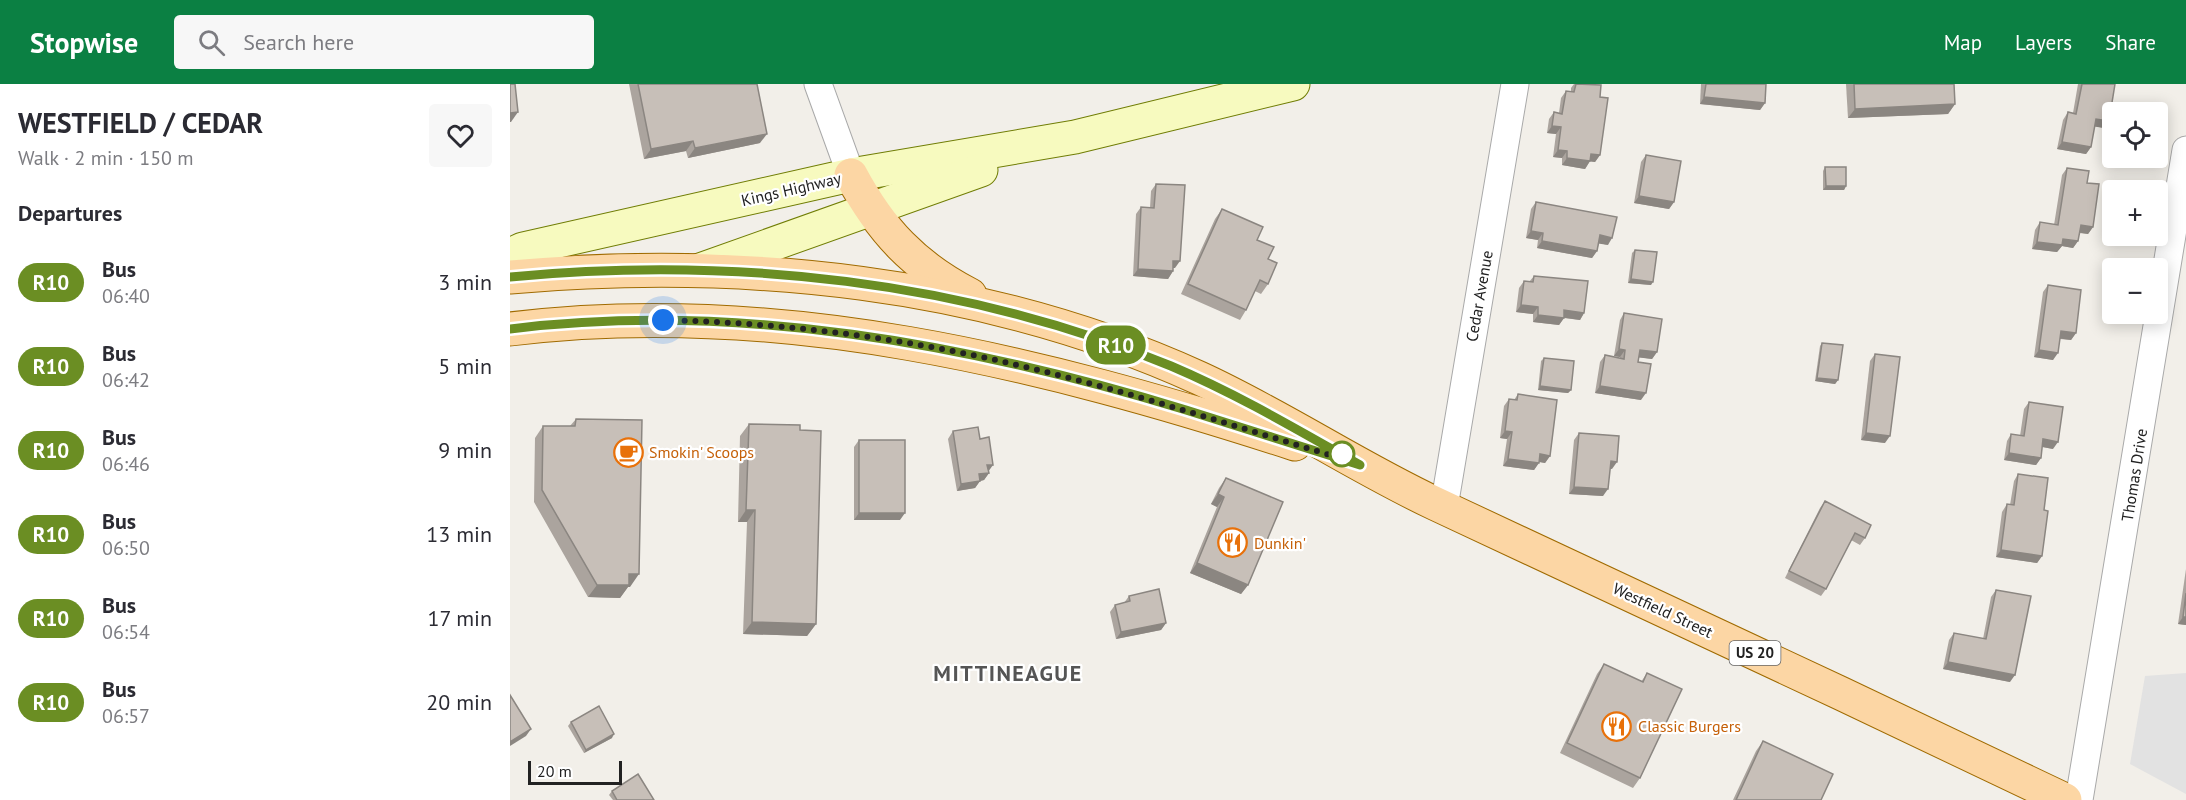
<!DOCTYPE html>
<html lang="en">
<head>
<meta charset="utf-8">
<style>
  :root { --surface:#fff; --page:#f7f7f7; --text:#2b2b33; --muted:#7c7c81; --accent:#0b8043 }
  body { margin:0; font-family:"PT Sans",sans-serif; background:var(--page); color:var(--text); height:100vh; display:flex; flex-direction:column; font-size:22px; white-space:nowrap }
  * { box-sizing:border-box; margin:0 }
  p { font-size:20px; color:var(--muted) }
  .icon { flex:none; width:33px; height:33px; fill:none; stroke:currentColor; stroke-width:2; stroke-linecap:round; stroke-linejoin:round }
  .map { position:relative; flex:1; overflow:hidden }
  .sheet { display:flex; flex-direction:column; background:var(--surface); width:510px }
  .sheet>* { flex:none }
  .badge { padding:0 12px; border-radius:20px; font-size:21px; line-height:39px }
  .buttons { position:absolute; left:1592px; top:18px; display:grid; gap:12px }
  .buttons a { display:grid; place-items:center; width:66px; height:66px; border-radius:6px; background:var(--surface); box-shadow:0 3px 15px #0003; font-size:30px }
  .scale { position:absolute; left:18px; bottom:15px; width:94px; box-sizing:border-box; padding-left:6px; border:3px solid #222; border-top:0; font-size:16px; line-height:21px; white-space:nowrap; color:#222; -webkit-text-stroke:4px #fff; paint-order:stroke }
  .you { position:absolute; width:30px; height:30px; margin:-15px; border:4px solid #fff; border-radius:50%; background:#1a73e8; box-shadow:0 0 0 9px #1a73e833 }
  .map>.badge { position:absolute; translate:-50% -50%; box-shadow:0 0 0 3px #fff }
  h2 { padding:0 18px; font-size:22px; line-height:54px }
  .round { display:grid; place-items:center; flex:none; width:63px; height:63px; border-radius:6px; background:var(--page) }
  .overview { display:flex; align-items:center; justify-content:space-between; height:102px; padding:0 18px }
  h1 { font-size:28px; font-weight:600; line-height:45px }
  ul { padding:0; list-style:none }
  li { display:flex; align-items:center; gap:18px; height:84px; padding:0 18px }
  li div { flex:1 }
  li b { display:block; font-size:22px }
  li em { font-style:normal }
  li .badge { min-width:66px; font-weight:700; text-align:center }
  header { display:flex; align-items:center; gap:36px; box-sizing:border-box; height:84px; padding:0 30px; background:var(--accent); color:#fff }
  header strong { font-size:28px }
  nav { display:flex; gap:33px; margin-inline-start:auto; font-size:21px }
  .search { width:420px; height:54px; background:var(--page); display:flex; align-items:center; gap:15px; box-sizing:border-box; padding:0 21px; border-radius:6px; color:var(--muted); font-size:22px }
  main { display:flex; flex:1; min-height:0 }
  .map>svg:first-child { display:block }
  .parking { fill:#e2e2e2 }
  .lines { fill:none; stroke-linecap:round; stroke-linejoin:round }
  .minor-casing { stroke:#a9a9a9; stroke-width:29 }
  .secondary-casing { stroke:#707d05; stroke-width:35 }
  .primary-casing { stroke:#a06b00; stroke-width:35 }
  .minor { stroke:#fff; stroke-width:27 }
  .secondary { stroke:#f7fabf; stroke-width:33 }
  .primary { stroke:#fcd6a4; stroke-width:33 }
  .wall { fill:#aba49e }
  .shaded-wall { fill:#8b8681 }
  .building { fill:#c7bfb8; stroke:#8b8681; stroke-width:1.5 }
  .line-casing { stroke:#fff; stroke-width:14 }
  .line { stroke:#6b8e23; stroke-width:9 }
  .walk { stroke:#222; stroke-width:6; stroke-dasharray:0 10.8 }
  .stop-dot { fill:#fff; stroke:#6b8e23; stroke-width:3 }
  .labels { text-anchor:middle; stroke-width:4.5; stroke-linejoin:round; paint-order:stroke }
  .shield { fill:#fff; stroke:#646464; stroke-width:1.5 }
  .shield-label { font-size:15px; font-weight:bold; fill:#222 }
  .street-label { font-size:16px; fill:#222; stroke:#fff }
  .food-label { font-size:16px; fill:#c56008; stroke:#fff; text-anchor:start }
  .district-label { font-size:22px; font-weight:bold; letter-spacing:1.5px; fill:#555; stroke:#fff }
</style>
</head>
<body>
<header>
<strong>Stopwise</strong>
<div class="search"><svg class="icon" aria-label="search" viewBox="0 0 24 24"><circle cx="10" cy="10" r="6"/><path d="M15 15l6 6"/></svg>Search here</div>
<nav><a>Map</a><a>Layers</a><a>Share</a></nav>
</header>
<main>
<section class="sheet">
<div class="overview"><div><h1>WESTFIELD / CEDAR</h1><p>Walk · 2 min · 150 m</p></div><a class="round"><svg class="icon" aria-label="heart" viewBox="0 0 24 24"><path d="M12 20l-8-8c-3-5 5-10 8-4 3-6 11-1 8 4z"/></svg></a></div>
<h2>Departures</h2>
<ul>
<li><span class="badge" style="background:#6b8e23;color:#fff">R10</span><div><b>Bus</b><p>06:40</p></div><em>3 min</em></li>
<li><span class="badge" style="background:#6b8e23;color:#fff">R10</span><div><b>Bus</b><p>06:42</p></div><em>5 min</em></li>
<li><span class="badge" style="background:#6b8e23;color:#fff">R10</span><div><b>Bus</b><p>06:46</p></div><em>9 min</em></li>
<li><span class="badge" style="background:#6b8e23;color:#fff">R10</span><div><b>Bus</b><p>06:50</p></div><em>13 min</em></li>
<li><span class="badge" style="background:#6b8e23;color:#fff">R10</span><div><b>Bus</b><p>06:54</p></div><em>17 min</em></li>
<li><span class="badge" style="background:#6b8e23;color:#fff">R10</span><div><b>Bus</b><p>06:57</p></div><em>20 min</em></li>
</ul>
</section>
<div class="map">
<svg width="1676" height="716" viewBox="0 0 1676 716">
  <rect width="100%" height="100%" fill="#f2efe9"/>
  <!-- parking -->
  <polygon class="parking" points="1676,589 1676,710 1620,680 1635,592"/>
  <g class="lines">
    <defs>
      <g id="minor">
        <polyline points="308,0 341,91"/>
        <polyline points="934,423 1005,0"/>
        <polyline points="1569,716 1676,66"/>
      </g>
      <g id="secondary">
        <polyline points="0,171 13,165 341,91 565,53 783,0"/>
        <polyline points="190,186 471,86"/>
      </g>
      <g id="primary">
        <path d="M 341,91 C 371,147 404,182 460,211"/>
        <path d="M 0,193 C 233,173 474,196 689,294 C 770,331 845,382 926,420 C 1136,517 1346,616 1555,716"/>
        <path d="M 0,245 C 268,212 532,278 785,360"/>
      </g>
    </defs>
    <!-- minor casing -->
    <use href="#minor" class="minor-casing"/>
    <!-- secondary casing -->
    <use href="#secondary" class="secondary-casing"/>
    <!-- primary casing -->
    <use href="#primary" class="primary-casing"/>
    <!-- minor -->
    <use href="#minor" class="minor"/>
    <!-- secondary -->
    <use href="#secondary" class="secondary"/>
    <!-- primary -->
    <use href="#primary" class="primary"/>
  </g>
  <!-- wall -->
  <g class="wall">
    <polygon points="119,0 173,0 250,59 178,74 176,67 134,75"/>
    <polygon points="1064,0 1085,0 1090,13 1090,71 1085,78 1080,77 1075,85 1052,81 1052,74 1043,73 1046,50 1037,49 1039,35 1044,28 1049,29 1051,14 1056,7 1061,8 1061,4"/>
    <polygon points="1191,0 1256,0 1255,19 1250,26 1190,20"/>
    <polygon points="1336,0 1444,0 1445,20 1438,30 1338,34"/>
    <polygon points="1568,0 1605,0 1599,37 1594,44 1584,42 1581,63 1576,70 1547,65 1553,36 1558,28 1563,29"/>
    <polygon points="1136,71 1164,118 1159,125 1124,119 1131,78"/>
    <polygon points="1315,83 1336,102 1334,106 1313,106 1313,87"/>
    <polygon points="1557,84 1577,99 1583,143 1578,150 1569,149 1568,157 1563,164 1552,162 1547,168 1522,165 1525,146 1530,138 1544,141 1552,91"/>
    <polygon points="646,100 665,184 663,184 663,187 658,195 623,192 626,130 631,123 640,124 641,107"/>
    <polygon points="1026,118 1098,161 1089,159 1087,167 1082,174 1027,164 1028,156 1016,154 1021,125"/>
    <polygon points="712,125 747,156 758,175 758,200 751,210 745,207 736,226 730,236 671,210 705,135"/>
    <polygon points="1125,166 1141,201 1118,199 1122,169"/>
    <polygon points="1024,192 1074,229 1070,236 1054,234 1049,241 1023,238 1023,230 1006,228 1009,204 1014,197 1019,198"/>
    <polygon points="1538,201 1566,249 1561,256 1550,255 1543,276 1524,273 1533,208"/>
    <polygon points="1114,229 1147,268 1142,275 1128,273 1128,278 1131,316 1085,309 1090,278 1095,271 1110,274 1110,273 1104,272 1110,236"/>
    <polygon points="1312,259 1328,296 1325,300 1305,297 1310,262"/>
    <polygon points="1365,270 1375,359 1351,356 1360,277"/>
    <polygon points="1034,274 1061,306 1058,309 1028,306 1031,277"/>
    <polygon points="1008,310 1040,372 1035,379 1029,378 1024,386 993,382 997,355 990,354 994,322 999,315 1004,316"/>
    <polygon points="1519,318 1543,365 1532,363 1531,374 1526,381 1494,376 1497,357 1501,350 1510,352 1514,325"/>
    <polygon points="66,335 120,503 118,503 110,514 78,513 24,418 25,354 33,342 60,342"/>
    <polygon points="239,340 290,346 306,540 297,552 233,550 237,438 228,438 230,352"/>
    <polygon points="443,347 478,388 479,389 474,396 470,397 465,404 447,407 438,355"/>
    <polygon points="1069,349 1102,385 1100,385 1093,412 1059,410 1064,356"/>
    <polygon points="349,356 390,436 344,436 344,363"/>
    <polygon points="1508,390 1534,426 1532,472 1527,479 1486,473 1492,428 1497,420 1500,421 1504,397"/>
    <polygon points="716,394 738,501 731,510 680,489 707,423 701,420 709,404"/>
    <polygon points="1315,417 1355,454 1350,461 1341,456 1316,505 1311,512 1275,494 1310,424"/>
    <polygon points="1676,485 1676,541 1668,540"/>
    <polygon points="1486,506 1500,598 1433,585 1439,556 1444,549 1473,555 1481,513"/>
    <polygon points="619,512 656,539 651,546 606,555 600,528 605,521 614,519"/>
    <polygon points="1094,580 1131,598 1137,589 1130,694 1123,704 1050,669 1087,590"/>
    <polygon points="61,638 102,654 74,669 58,642"/>
    <polygon points="1253,657 1311,716 1223,716 1246,667"/>
    <polygon points="102,707 144,716 103,716 99,711"/>
  </g>
  <!-- shaded-wall -->
  <g class="shaded-wall">
    <polygon points="1194,13 1255,19 1250,26 1190,20"/>
    <polygon points="1445,20 1438,30 1338,34 1345,25"/>
    <polygon points="8,28 1,38 0,38 0,29"/>
    <polygon points="1586,35 1599,37 1594,44 1581,42"/>
    <polygon points="1042,42 1051,43 1046,50 1037,49"/>
    <polygon points="257,50 250,59 178,74 185,64"/>
    <polygon points="183,57 176,67 134,75 141,65"/>
    <polygon points="1552,58 1581,63 1576,70 1547,65"/>
    <polygon points="1048,66 1057,67 1052,74 1043,73"/>
    <polygon points="1081,70 1090,71 1085,78 1076,77"/>
    <polygon points="1057,74 1080,77 1075,85 1052,81"/>
    <polygon points="1316,102 1336,102 1334,106 1313,106"/>
    <polygon points="1129,112 1164,118 1159,125 1124,119"/>
    <polygon points="1571,141 1583,143 1578,150 1566,148"/>
    <polygon points="1021,147 1033,149 1028,156 1016,154"/>
    <polygon points="1090,151 1102,154 1098,161 1085,159"/>
    <polygon points="1553,155 1568,157 1563,164 1552,162 1547,168 1522,165 1527,158"/>
    <polygon points="1032,157 1087,167 1082,174 1027,164"/>
    <polygon points="663,177 670,177 665,184 658,184"/>
    <polygon points="628,185 663,187 658,195 623,192"/>
    <polygon points="1121,195 1143,198 1141,201 1118,199"/>
    <polygon points="1011,221 1028,223 1023,230 1006,228"/>
    <polygon points="1054,226 1074,229 1070,236 1049,233"/>
    <polygon points="1028,231 1054,234 1049,241 1023,238"/>
    <polygon points="1551,247 1566,249 1561,256 1546,254"/>
    <polygon points="1109,265 1115,266 1110,273 1104,272"/>
    <polygon points="1130,266 1147,268 1142,275 1125,273"/>
    <polygon points="1529,266 1548,269 1543,276 1524,273"/>
    <polygon points="1307,294 1328,296 1325,300 1305,297"/>
    <polygon points="1030,302 1061,306 1058,309 1028,306"/>
    <polygon points="1090,302 1136,309 1131,316 1085,309"/>
    <polygon points="995,347 1002,348 997,355 990,354"/>
    <polygon points="1356,349 1380,352 1375,359 1351,356"/>
    <polygon points="1533,355 1548,358 1543,365 1528,362"/>
    <polygon points="1499,369 1531,374 1526,381 1494,376"/>
    <polygon points="1030,370 1040,372 1035,379 1025,377"/>
    <polygon points="998,375 1029,379 1024,386 993,382"/>
    <polygon points="1101,377 1107,378 1102,385 1096,384"/>
    <polygon points="477,381 483,381 478,388"/>
    <polygon points="479,389 474,396 470,397 465,404 447,407 451,400 469,390"/>
    <polygon points="1064,403 1098,405 1093,412 1059,410"/>
    <polygon points="708,410 714,413 707,423 701,420"/>
    <polygon points="236,426 245,426 237,438 228,438"/>
    <polygon points="349,429 395,429 390,436 344,436"/>
    <polygon points="1491,466 1532,472 1527,479 1486,473"/>
    <polygon points="687,479 738,501 731,510 680,489"/>
    <polygon points="119,490 129,490 120,503 118,503 110,514 78,513 87,501"/>
    <polygon points="1673,533 1676,533 1676,541 1668,540"/>
    <polygon points="242,538 306,540 297,552 233,550"/>
    <polygon points="656,539 651,546 606,555 611,548"/>
    <polygon points="1438,578 1505,591 1500,598 1433,585"/>
    <polygon points="21,645 16,652 0,662 0,658"/>
    <polygon points="104,650 102,654 74,669 76,666"/>
  </g>
  <!-- building -->
  <g class="building">
    <polygon points="0,0 5,0 8,28 0,29"/>
    <polygon points="128,0 247,0 257,50 185,64 183,57 141,65"/>
    <polygon points="1066,0 1091,1 1090,13 1098,14 1090,71 1081,70 1080,77 1057,74 1057,67 1048,66 1051,43 1042,42 1044,28 1052,30 1056,7 1064,8"/>
    <polygon points="1196,0 1256,0 1255,19 1194,13"/>
    <polygon points="1344,0 1444,0 1445,20 1345,25"/>
    <polygon points="1572,0 1605,0 1599,37 1586,35 1581,63 1552,58 1558,28 1566,30"/>
    <polygon points="1136,71 1171,77 1164,118 1129,112"/>
    <polygon points="1315,83 1336,83 1336,102 1316,102"/>
    <polygon points="1557,84 1579,87 1577,99 1589,100 1583,143 1571,141 1568,157 1553,155 1552,161 1527,158 1530,138 1548,141"/>
    <polygon points="646,100 675,101 670,177 663,177 663,187 628,185 631,123 644,124"/>
    <polygon points="1026,118 1107,133 1102,154 1090,151 1087,167 1032,157 1033,149 1021,147"/>
    <polygon points="712,125 753,143 747,156 764,163 758,175 767,179 758,200 750,196 736,226 678,200"/>
    <polygon points="1125,166 1147,168 1143,198 1121,195"/>
    <polygon points="1024,192 1078,197 1074,229 1054,226 1054,234 1028,231 1028,223 1011,221 1014,197 1023,198"/>
    <polygon points="1538,201 1571,206 1566,249 1551,247 1548,269 1529,266"/>
    <polygon points="1114,229 1152,235 1147,268 1130,266 1128,278 1141,280 1136,309 1090,302 1095,271 1114,275 1115,266 1109,265"/>
    <polygon points="1312,259 1333,261 1328,296 1307,294"/>
    <polygon points="1365,270 1390,273 1380,352 1356,349"/>
    <polygon points="1034,274 1064,277 1061,306 1030,302"/>
    <polygon points="1008,310 1047,316 1040,372 1030,370 1029,379 998,375 1002,348 995,347 999,315 1007,316"/>
    <polygon points="1519,318 1553,323 1548,358 1533,355 1531,374 1499,369 1501,350 1514,352"/>
    <polygon points="66,335 132,336 129,490 119,490 119,501 87,501 32,406 33,342 65,342"/>
    <polygon points="239,340 290,341 290,346 311,347 306,540 242,538 245,426 236,426"/>
    <polygon points="468,343 470,355 479,353 483,381 477,381 479,389 469,390 470,397 451,400 443,347"/>
    <polygon points="1069,349 1109,352 1107,378 1101,377 1098,405 1064,403"/>
    <rect x="349" y="356" width="46" height="73"/>
    <polygon points="1508,390 1538,394 1534,426 1538,427 1532,472 1491,466 1497,420 1504,421"/>
    <polygon points="716,394 773,418 738,501 687,479 714,413 708,410"/>
    <polygon points="1315,417 1361,441 1355,454 1345,449 1316,505 1279,487"/>
    <polygon points="649,505 656,539 611,548 605,521 620,517 619,512"/>
    <polygon points="1486,506 1521,512 1505,591 1438,578 1444,549 1476,555"/>
    <polygon points="1676,509 1676,533 1673,533"/>
    <polygon points="1094,580 1133,598 1137,589 1172,605 1130,694 1057,659"/>
    <polygon points="0,611 21,645 0,658"/>
    <polygon points="89,622 104,650 76,666 61,638"/>
    <polygon points="1253,657 1323,690 1311,716 1226,716"/>
    <polygon points="128,690 144,716 107,716 102,707"/>
  </g>
  <g class="lines">
    <defs>
      <path id="line" d="M 0,193 C 223,172 453,196 661,282 C 727,310 788,346 850,381 C 792,363 734,344 676,326 C 459,260 228,217 0,245"/>
    </defs>
    <!-- line casing -->
    <use href="#line" class="line-casing"/>
    <!-- line -->
    <use href="#line" class="line"/>
    <!-- walk -->
    <path class="walk" d="M 153,236 C 283,239 410,256 536,288 C 636,313 734,345 833,375 L 832,370"/>
  </g>
  <!-- icons -->
  <defs>
    <symbol id="cafe-ring" viewBox="-11 -11 22 22"><circle r="9.5" fill="#fff" stroke="#e8710a" stroke-width="1.5"/><path d="M-5.5-4.5H6V0H3Q3 3.5 0 3.5H-2.5Q-5.5 3.5-5.5 0ZM3-3.2v2h1.7v-2ZM-6 4.5H4V6H-6Z" fill="#e8710a"/></symbol>
    <symbol id="restaurant-ring" viewBox="-11 -11 22 22"><circle r="9.5" fill="#fff" stroke="#e8710a" stroke-width="1.5"/><path d="M-5-6h1v4h1v-4h1v4h1v-4h1v5L-1.5 .5V6h-2V.5L-5-1ZM5-6V6H3V1.5H1.5Q1.5-4 5-6Z" fill="#e8710a"/></symbol>
  </defs>
  <g fill-rule="evenodd">
    <use href="#cafe-ring" x="102" y="352" width="33" height="33"/>
    <use href="#restaurant-ring" x="706" y="442" width="33" height="33"/>
    <use href="#restaurant-ring" x="1090" y="626" width="33" height="33"/>
  </g>
  <!-- markers -->
  <circle class="stop-dot" cx="832" cy="370" r="12"/>
  <g class="labels">
    <!-- shield labels -->
    <rect class="shield" x="1219.5" y="557" width="51" height="24" rx="4.5"/>
    <g class="shield-label">
      <text x="1245" y="574">US 20</text>
    </g>
    <!-- street labels -->
    <g class="street-label">
      <text transform="translate(281 105) rotate(-13)" y="6">Kings Highway</text>
      <text transform="translate(969 212) rotate(-80)" y="6">Cedar Avenue</text>
      <text transform="translate(1624 391) rotate(-81)" y="6">Thomas Drive</text>
      <text transform="translate(1153 526) rotate(25)" y="6">Westfield Street</text>
    </g>
    <!-- food labels -->
    <g class="food-label">
      <text x="139" y="374">Smokin' Scoops</text>
      <text x="744" y="465">Dunkin'</text>
      <text x="1128" y="648">Classic Burgers</text>
    </g>
    <!-- district labels -->
    <g class="district-label">
      <text x="498" y="597">MITTINEAGUE</text>
    </g>
  </g>
</svg>
<div class="buttons">
<a><svg class="icon" aria-label="locate" viewBox="0 0 24 24"><circle cx="12" cy="12" r="6"/><path d="M12 2v4M12 18v4M2 12h4M18 12h4"/></svg></a>
<a>+</a>
<a>−</a>
</div>
<div class="scale">20 m</div>
<div class="you" style="left:153px;top:236px"></div>
<b class="badge" style="left:606px;top:261px;background:#6b8e23;color:#fff">R10</b>
</div>
</main>
</body>
</html>
